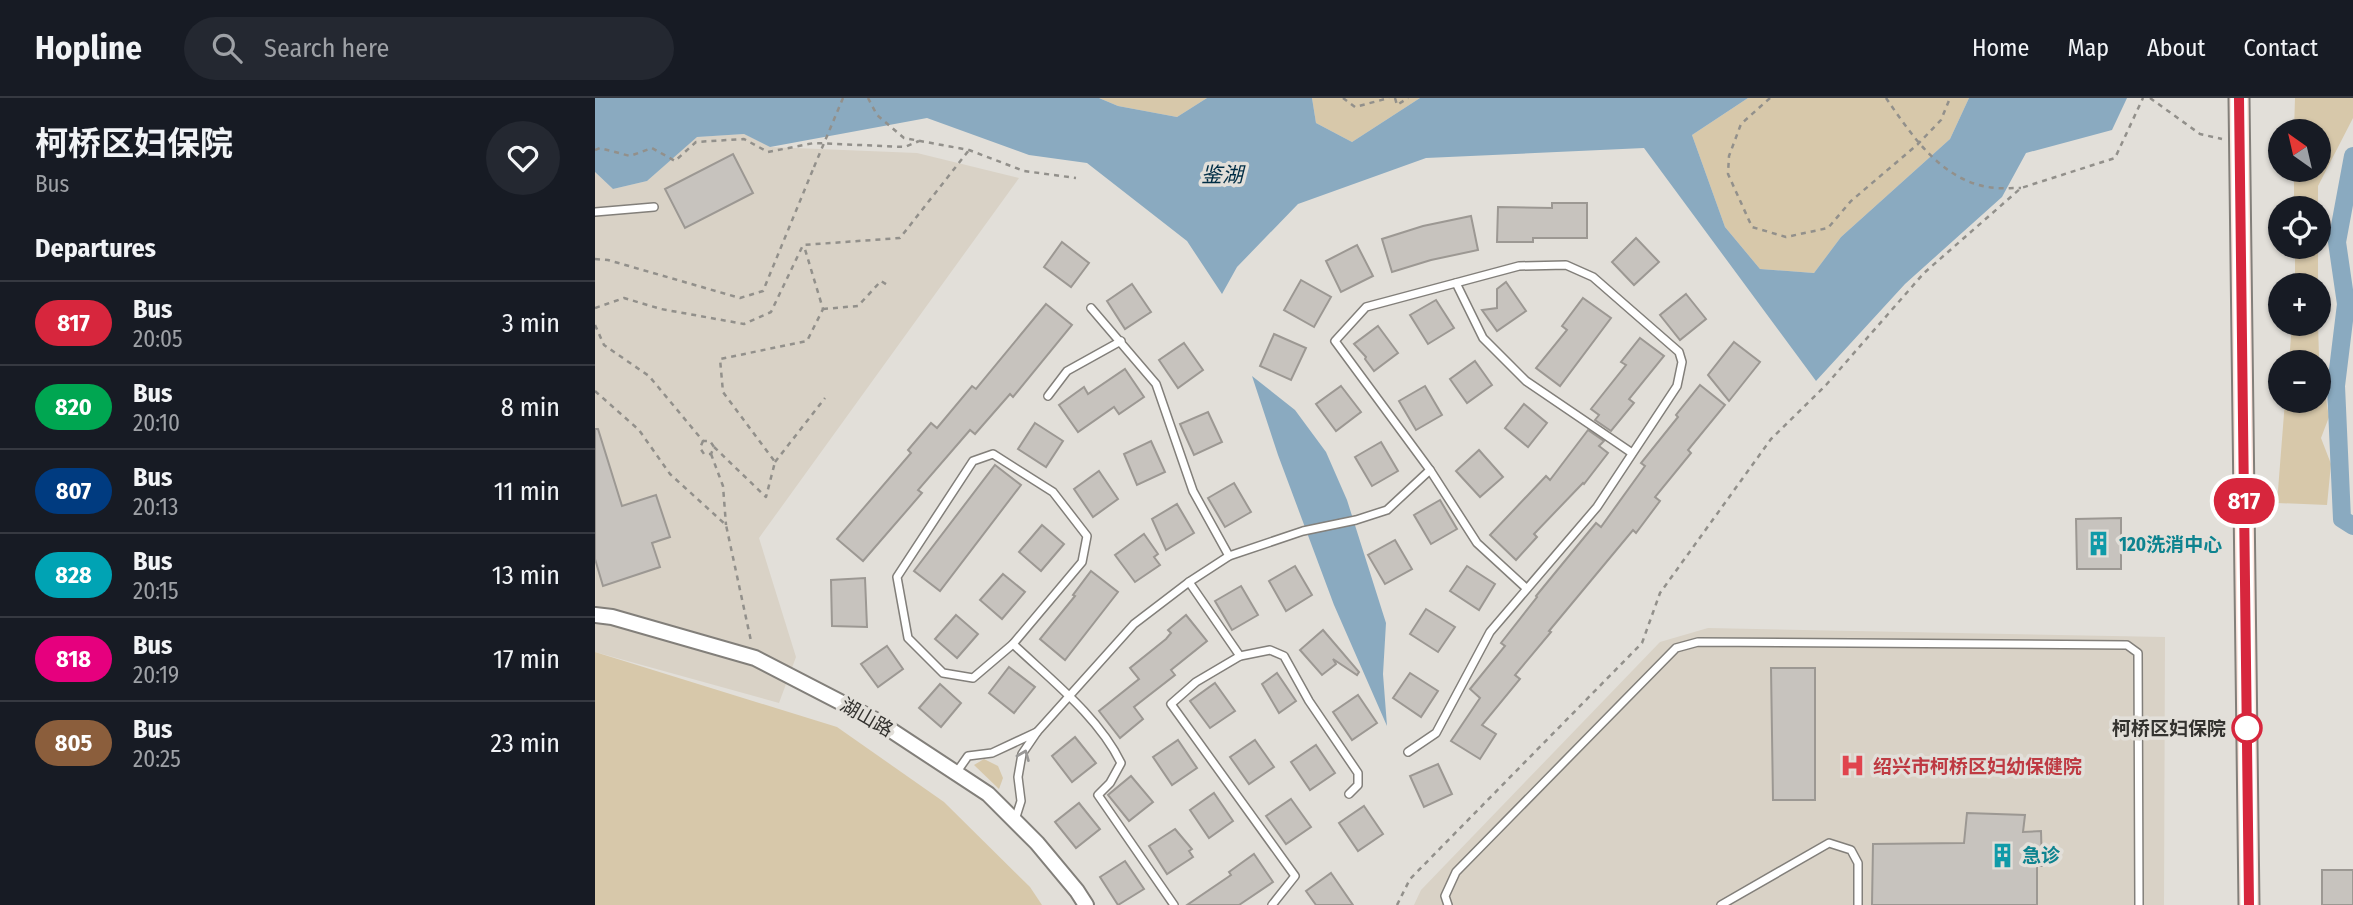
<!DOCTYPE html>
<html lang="en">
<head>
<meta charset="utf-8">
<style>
  :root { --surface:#171b24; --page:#242831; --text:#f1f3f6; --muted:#9ea1a6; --line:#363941 }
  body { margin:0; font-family:"Fira Sans Condensed","Noto Sans SC",sans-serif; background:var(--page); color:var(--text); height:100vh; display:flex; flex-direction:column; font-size:26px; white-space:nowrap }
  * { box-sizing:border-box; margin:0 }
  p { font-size:23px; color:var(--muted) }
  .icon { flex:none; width:38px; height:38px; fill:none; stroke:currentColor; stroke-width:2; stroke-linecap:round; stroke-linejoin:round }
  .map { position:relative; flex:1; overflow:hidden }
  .side { display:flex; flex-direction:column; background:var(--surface); width:595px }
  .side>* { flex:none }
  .badge { padding:0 14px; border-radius:23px; font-size:24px; line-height:46px }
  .needle { width:46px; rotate:326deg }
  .buttons { position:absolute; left:1673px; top:21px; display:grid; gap:14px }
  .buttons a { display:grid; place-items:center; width:63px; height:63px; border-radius:50%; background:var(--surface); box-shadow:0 2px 5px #0004; font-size:35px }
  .map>.badge { position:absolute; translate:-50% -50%; box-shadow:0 0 0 4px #fff }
  h2 { padding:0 35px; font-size:26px; line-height:63px }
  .round { display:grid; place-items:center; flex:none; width:74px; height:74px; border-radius:37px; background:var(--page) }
  .overview { display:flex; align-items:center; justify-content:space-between; height:119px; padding:0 35px }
  h1 { font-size:33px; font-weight:700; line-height:52px }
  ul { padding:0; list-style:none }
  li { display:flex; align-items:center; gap:21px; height:84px; padding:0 35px; border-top:2px solid var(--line) }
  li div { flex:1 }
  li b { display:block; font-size:26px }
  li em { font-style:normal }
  li .badge { min-width:77px; font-weight:700; text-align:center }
  header { display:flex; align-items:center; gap:42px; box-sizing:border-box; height:98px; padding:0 35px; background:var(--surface); border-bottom:2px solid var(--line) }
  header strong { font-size:33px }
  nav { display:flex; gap:38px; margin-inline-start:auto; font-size:24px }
  .search { width:490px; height:63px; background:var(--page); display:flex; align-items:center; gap:18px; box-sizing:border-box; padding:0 24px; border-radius:38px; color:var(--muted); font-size:26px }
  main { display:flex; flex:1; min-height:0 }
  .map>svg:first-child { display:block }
  .built { fill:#d9d2c6 }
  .green { fill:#d7c8aa }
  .water { fill:#8aaac0 }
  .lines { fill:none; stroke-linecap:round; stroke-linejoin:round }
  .canal { stroke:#8aaac0; stroke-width:18 }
  .building { fill:#c7c3be; stroke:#9c9893; stroke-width:2 }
  .lane-casing { stroke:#827f7a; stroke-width:10 }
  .street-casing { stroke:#827f7a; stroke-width:18 }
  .secondary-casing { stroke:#827f7a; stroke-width:23 }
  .path { stroke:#92908b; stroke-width:2.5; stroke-dasharray:5 5; stroke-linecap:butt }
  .lane { stroke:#fff; stroke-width:7 }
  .street { stroke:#fff; stroke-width:14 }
  .secondary { stroke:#fee6de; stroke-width:19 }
  .path-bridge { stroke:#92908b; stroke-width:2.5; stroke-dasharray:5 5; stroke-linecap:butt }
  .oneway { stroke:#999897 }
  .line-casing { stroke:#fff; stroke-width:16 }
  .line { stroke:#d7263d; stroke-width:10 }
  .stop-dot { fill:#fff; stroke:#d7263d; stroke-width:3.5 }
  .labels { text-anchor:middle; stroke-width:7; stroke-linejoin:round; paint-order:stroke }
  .culture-label { font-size:19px; font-weight:bold; fill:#0d838f; stroke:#e2dfd9; text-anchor:start }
  .street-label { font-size:19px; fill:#33322f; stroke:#e2dfd9 }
  .stop-label { font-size:19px; font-weight:bold; fill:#33322f; stroke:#e2dfd9; text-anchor:end }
  .health-label { font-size:19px; font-weight:bold; fill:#be3a42; stroke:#e2dfd9; text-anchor:start }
  .water-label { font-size:21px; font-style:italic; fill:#002d44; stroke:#e2dfd9 }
</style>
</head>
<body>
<header>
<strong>Hopline</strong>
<div class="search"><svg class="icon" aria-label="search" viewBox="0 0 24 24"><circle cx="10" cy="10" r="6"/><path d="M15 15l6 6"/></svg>Search here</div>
<nav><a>Home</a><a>Map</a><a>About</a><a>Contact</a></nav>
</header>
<main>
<section class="side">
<div class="overview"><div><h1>柯桥区妇保院</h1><p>Bus</p></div><a class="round"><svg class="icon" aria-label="heart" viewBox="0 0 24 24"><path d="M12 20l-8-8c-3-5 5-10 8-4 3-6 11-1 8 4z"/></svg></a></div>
<h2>Departures</h2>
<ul>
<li><span class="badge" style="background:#d7263d;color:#fff">817</span><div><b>Bus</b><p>20:05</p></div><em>3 min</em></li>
<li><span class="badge" style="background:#00a651;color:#fff">820</span><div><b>Bus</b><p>20:10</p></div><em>8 min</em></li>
<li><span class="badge" style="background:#003b80;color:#fff">807</span><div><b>Bus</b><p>20:13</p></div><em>11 min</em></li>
<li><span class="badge" style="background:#00a3b4;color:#fff">828</span><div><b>Bus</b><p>20:15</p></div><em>13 min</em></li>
<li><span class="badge" style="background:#e6007e;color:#fff">818</span><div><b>Bus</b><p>20:19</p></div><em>17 min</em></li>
<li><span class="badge" style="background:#8b5e3c;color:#fff">805</span><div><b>Bus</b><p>20:25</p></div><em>23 min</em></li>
</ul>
</section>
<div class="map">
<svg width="1758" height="807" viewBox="0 0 1758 807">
  <rect width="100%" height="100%" fill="#e2dfd9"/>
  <!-- built -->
  <g class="built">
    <polygon points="149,36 175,49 322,55 424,80 164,440 201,559 184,605 0,554 0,74 18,91 52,83 101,39"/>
    <polygon points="1113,530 1570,539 1569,807 819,807 826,792 1065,544"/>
  </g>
  <!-- green -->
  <g class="green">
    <polygon points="504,0 612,0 582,19 523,8"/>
    <polygon points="717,0 825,0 757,44 721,25"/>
    <polygon points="1153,0 1374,0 1355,41 1246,139 1219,175 1165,171 1130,129 1097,37"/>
    <polygon points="1700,0 1758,0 1758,20 1723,88 1723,110 1699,110 1699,72 1724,72 1724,33 1699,33"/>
    <rect x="1700" y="149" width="23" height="38"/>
    <polygon points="1697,226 1723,226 1724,259 1734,319 1726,340 1736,366 1732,407 1682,405 1690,303 1724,303 1724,264 1694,264"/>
    <polygon points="0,554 242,629 349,704 435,789 447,807 0,807"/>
    <polygon points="389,661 403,668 408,680 404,691 379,667"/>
  </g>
  <!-- water -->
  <g class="water">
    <polygon points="0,0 504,0 523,8 582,19 612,0 717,0 721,25 757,44 825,0 1153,0 1097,37 1130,129 1165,171 1219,175 1246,139 1355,41 1374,0 1532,0 1517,32 1431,55 1407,99 1310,186 1221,283 1049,50 831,60 703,106 642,169 627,196 592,143 492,65 434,57 332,20 175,49 149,36 102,39 52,83 18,91 0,74"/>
    <polygon points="657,278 700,312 731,354 752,402 791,525 788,576 792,628 739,507 683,357"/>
  </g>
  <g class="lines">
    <!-- canal -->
    <polyline class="canal" points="1758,58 1742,144 1751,206 1741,288 1747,421 1758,428"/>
  </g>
  <!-- building -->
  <g class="building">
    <polygon points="138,56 158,95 90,130 70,91"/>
    <polygon points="957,105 992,105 992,140 938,140 938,144 902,144 903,109 957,110"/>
    <polygon points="876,118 883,152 836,162 797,174 787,141 828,128"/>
    <polygon points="1041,140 1064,164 1039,187 1017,164"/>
    <polygon points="467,144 494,165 476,189 449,169"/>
    <polygon points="762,147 778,178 746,194 731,163"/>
    <polygon points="706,182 736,199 719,229 689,212"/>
    <polygon points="911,184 931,213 902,233 887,212 902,210 902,191"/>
    <polygon points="537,186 556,214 530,231 512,203"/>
    <polygon points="1091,196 1111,221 1085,242 1065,217"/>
    <polygon points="988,200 1016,220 965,288 941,270 972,232 967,228"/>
    <polygon points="841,202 859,230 833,246 815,217"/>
    <polygon points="451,206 477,227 418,299 415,296 380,336 375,332 323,392 327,395 268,463 242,441 316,355 313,352 336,325 342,330 377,288 381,291"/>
    <polygon points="783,228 803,255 779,273 770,261 771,259 759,246"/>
    <polygon points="679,236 711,250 696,282 665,268"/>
    <polygon points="1045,240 1069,258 1034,301 1039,305 1016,333 1000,322 1004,317 996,311 1031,267 1026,264"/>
    <polygon points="1139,244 1165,264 1134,303 1113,277"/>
    <polygon points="589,245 608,272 583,290 564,262"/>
    <polygon points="880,263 897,287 872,305 855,281"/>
    <polygon points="530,271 549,299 524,316 519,309 483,334 464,307 489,289 493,296"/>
    <polygon points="1105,287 1130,307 1093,352 1096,355 1060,399 1065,403 1041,435 1038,432 954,533 956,534 920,577 925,581 887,627 901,636 885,661 856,643 885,600 875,591 910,548 906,545 942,499 941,498 1001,425 1006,429 1050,368 1046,365 1083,319 1081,317"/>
    <polygon points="746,288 766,314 741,333 721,306"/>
    <polygon points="830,288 847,317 821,332 804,303"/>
    <polygon points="929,306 952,325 933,349 910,330"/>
    <polygon points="613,314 627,344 599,357 585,326"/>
    <polygon points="440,325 468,343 451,369 423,351"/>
    <polygon points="0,331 3,331 27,408 61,397 75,439 57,445 65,469 8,488 0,461"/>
    <polygon points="993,332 1009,343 1004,348 1013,355 989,386 988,385 939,436 942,439 921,462 895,437 951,378 955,382"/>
    <polygon points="556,343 570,374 542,387 529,356"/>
    <polygon points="786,344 803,373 777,388 760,359"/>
    <polygon points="884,352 908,379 885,399 861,373"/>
    <polygon points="400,367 426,387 345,493 319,473"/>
    <polygon points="504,373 523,401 498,419 479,391"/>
    <polygon points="639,385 656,414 630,429 613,400"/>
    <polygon points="845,402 862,431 836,446 819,417"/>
    <polygon points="582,406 599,435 571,452 557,421"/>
    <polygon points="1526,420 1526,471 1482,471 1481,421"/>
    <polygon points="447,427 469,446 446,473 424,454"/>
    <polygon points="549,436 563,456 559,459 565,467 540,484 520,457"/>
    <polygon points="800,442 817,471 790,486 773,457"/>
    <polygon points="700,468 717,497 691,513 674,483"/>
    <polygon points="872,468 900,486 884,512 855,493"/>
    <polygon points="496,473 523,494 470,562 445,541 480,498 478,497"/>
    <polygon points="408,476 430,494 407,521 385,502"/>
    <polygon points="270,480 272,529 237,528 236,482"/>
    <polygon points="646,488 663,517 637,532 620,503"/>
    <polygon points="831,511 860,529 843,554 815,536"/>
    <polygon points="361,517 383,536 362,560 340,541"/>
    <polygon points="591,517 612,543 576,572 580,577 539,609 548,621 525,640 504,613 544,581 535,570 571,541 576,535 573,532"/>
    <polygon points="728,532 764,574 762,577 738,561 741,566 727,577 705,552"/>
    <polygon points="292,548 308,571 283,589 266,566"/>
    <polygon points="414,569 440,589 419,615 394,595"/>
    <polygon points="1176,570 1220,570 1220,702 1178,702"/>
    <polygon points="682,575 701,603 684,615 667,586"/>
    <polygon points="815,575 843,593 826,619 798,600"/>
    <polygon points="620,585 640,613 615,630 595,603"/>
    <polygon points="345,586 366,605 346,629 324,610"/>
    <polygon points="763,597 782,625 757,642 738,614"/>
    <polygon points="480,639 501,665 477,684 457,658"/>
    <polygon points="583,642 602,670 577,687 558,659"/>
    <polygon points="660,642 679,669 654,686 635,659"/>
    <polygon points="721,647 740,675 715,692 696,664"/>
    <polygon points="843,666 857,696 829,709 815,678"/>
    <polygon points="536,678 558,704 534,723 513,697"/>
    <polygon points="619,695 638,723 614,740 595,712"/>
    <polygon points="696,701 716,729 691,746 671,718"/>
    <polygon points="484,705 505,731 481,750 460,724"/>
    <polygon points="769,708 788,736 763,753 744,725"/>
    <polygon points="1372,715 1430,717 1428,734 1446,733 1447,768 1442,768 1442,807 1277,807 1278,746 1369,745"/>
    <polygon points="580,731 597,751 594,753 598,759 572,776 554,748"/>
    <polygon points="659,756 678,784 644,807 592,807 636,777 634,774"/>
    <polygon points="530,763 549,791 523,807 505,779"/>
    <rect x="1727" y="772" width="31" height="35"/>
    <polygon points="736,775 758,807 721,807 711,793"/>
  </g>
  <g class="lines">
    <defs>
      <g id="lane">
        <polyline points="0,114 59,109"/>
        <polyline points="861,185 888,240 931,283 1037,355"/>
        <polyline points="496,210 561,286 598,393 634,458"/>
        <polyline points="453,298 472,273 526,243"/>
        <polygon points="398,356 458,394 492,438 487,464 418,546 378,580 348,575 313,540 302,479 378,363"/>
        <polyline points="594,484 645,558"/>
        <path d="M 418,546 C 456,582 503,618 526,665 L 515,685 L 503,697 L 579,807"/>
        <polyline points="442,634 539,526 594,484 634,458 708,433 761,422 792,412 835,372"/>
        <polyline points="813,654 841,635 895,534 1002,409 1082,288 1087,264 1084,254 998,179 971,167 924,168 771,209 740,243 835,372 882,445 931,490"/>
        <polyline points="361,675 373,658 397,655 442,634 427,656 423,679 426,703 420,722"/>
        <polyline points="677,807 700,778 576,606 601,584 645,558 675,552 689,558 714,603 763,675 763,687 754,696"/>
        <polyline points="853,807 850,798 861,774 1081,550 1103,544 1532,547 1543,555 1544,807"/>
        <polyline points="1126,807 1234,745 1256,752 1263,765 1263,807"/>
      </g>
      <polyline id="street" points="0,517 17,519 160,560 282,623 393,696 442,745 482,793 491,807"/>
      <polyline id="secondary" points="1644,0 1654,807"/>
    </defs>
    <!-- lane casing -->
    <use href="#lane" class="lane-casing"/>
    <!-- street casing -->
    <use href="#street" class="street-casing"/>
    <!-- secondary casing -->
    <use href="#secondary" class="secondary-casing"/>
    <!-- path -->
    <g class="path">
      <polyline points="273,0 282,17 309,40 374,52 429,73 481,80"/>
      <polyline points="748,0 760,9 794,0"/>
      <polyline points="800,0 802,7 813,0"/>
      <polyline points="1175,0 1146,26 1134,58 1133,76 1157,129 1191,139 1233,130 1256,103 1323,46 1346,22 1355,0"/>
      <path d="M 1291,0 C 1316,36 1345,81 1393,89 C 1403,91 1415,90 1426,90"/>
      <polyline points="1555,0 1605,36 1627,41"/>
      <polyline points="0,52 5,50 35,58 57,50 80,63 101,44 149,41 173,54 219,45 310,49 324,43"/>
      <polyline points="0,161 13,162 145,200 168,193 219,69"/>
      <polyline points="0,210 29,200 66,211 149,226 176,214 208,147 305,140 374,52"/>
      <polyline points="228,211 263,208 286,183 294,188"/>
      <polyline points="0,227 9,247 54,278 108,343 115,343 119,349 116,356 109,356 105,350 108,343"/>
      <polyline points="0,293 44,332 75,376 131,427 156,543"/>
      <polyline points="119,349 171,399 180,364 128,294 125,261 212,243 228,211 209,148"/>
      <polyline points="116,356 128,388 131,427"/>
      <polyline points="180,364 230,300"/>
      <polyline points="802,807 815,781 1047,545 1065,495 1176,341 1231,287 1329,175 1426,90 1520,60 1548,0"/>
    </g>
    <!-- lane -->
    <use href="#lane" class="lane"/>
    <!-- street -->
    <use href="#street" class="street"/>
    <!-- secondary -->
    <use href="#secondary" class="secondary"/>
    <!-- path-bridge -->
    <polyline class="path-bridge" points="219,69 248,0"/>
  </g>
  <!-- one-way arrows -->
  <defs><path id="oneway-chevron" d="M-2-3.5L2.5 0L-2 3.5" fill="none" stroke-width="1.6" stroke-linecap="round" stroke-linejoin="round" transform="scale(1.75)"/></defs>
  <use class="oneway" href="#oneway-chevron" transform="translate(429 657) rotate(-68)"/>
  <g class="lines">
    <defs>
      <polyline id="line" points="1644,0 1654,807"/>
    </defs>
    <!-- line casing -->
    <use href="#line" class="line-casing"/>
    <!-- line -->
    <use href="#line" class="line"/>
  </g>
  <!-- icons -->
  <defs>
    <symbol id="building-bare" viewBox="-9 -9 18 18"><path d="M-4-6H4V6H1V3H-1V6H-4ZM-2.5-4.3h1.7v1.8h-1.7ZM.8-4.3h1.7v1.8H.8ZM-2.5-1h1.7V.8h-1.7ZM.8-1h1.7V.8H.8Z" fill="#0f9aa8" stroke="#e2dfd9" stroke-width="2.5" paint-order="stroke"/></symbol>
    <symbol id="hospital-bare" viewBox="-9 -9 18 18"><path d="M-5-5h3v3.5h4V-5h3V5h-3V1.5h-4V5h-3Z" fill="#e0444e" stroke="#e2dfd9" stroke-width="2.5" paint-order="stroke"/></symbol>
  </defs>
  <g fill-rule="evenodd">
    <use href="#building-bare" x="1486" y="428" width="35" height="35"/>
    <use href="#hospital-bare" x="1240" y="650" width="35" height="35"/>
    <use href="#building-bare" x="1390" y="740" width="35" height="35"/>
  </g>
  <!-- markers -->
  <circle class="stop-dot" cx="1652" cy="630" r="14"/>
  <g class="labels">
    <!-- culture labels -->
    <g class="culture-label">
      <text x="1524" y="453">120洗消中心</text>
      <text x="1427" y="764">急诊</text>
    </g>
    <!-- street labels -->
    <g class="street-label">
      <text transform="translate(272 619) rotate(30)" y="7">湖山路</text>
    </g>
    <!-- stop labels -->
    <g class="stop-label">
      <text x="1631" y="637">柯桥区妇保院</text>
    </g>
    <!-- health labels -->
    <g class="health-label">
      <text x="1278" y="675">绍兴市柯桥区妇幼保健院</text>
    </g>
    <!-- water labels -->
    <g class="water-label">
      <text x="627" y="84">鉴湖</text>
    </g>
  </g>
</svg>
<div class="buttons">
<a><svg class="needle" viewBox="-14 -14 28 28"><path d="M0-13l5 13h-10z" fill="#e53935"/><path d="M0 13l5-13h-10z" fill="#9ea1a6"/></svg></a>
<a><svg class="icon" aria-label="locate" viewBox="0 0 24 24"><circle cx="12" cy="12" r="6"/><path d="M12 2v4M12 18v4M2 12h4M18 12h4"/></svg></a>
<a>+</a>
<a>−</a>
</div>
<b class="badge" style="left:1649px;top:403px;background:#d7263d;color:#fff">817</b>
</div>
</main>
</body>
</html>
